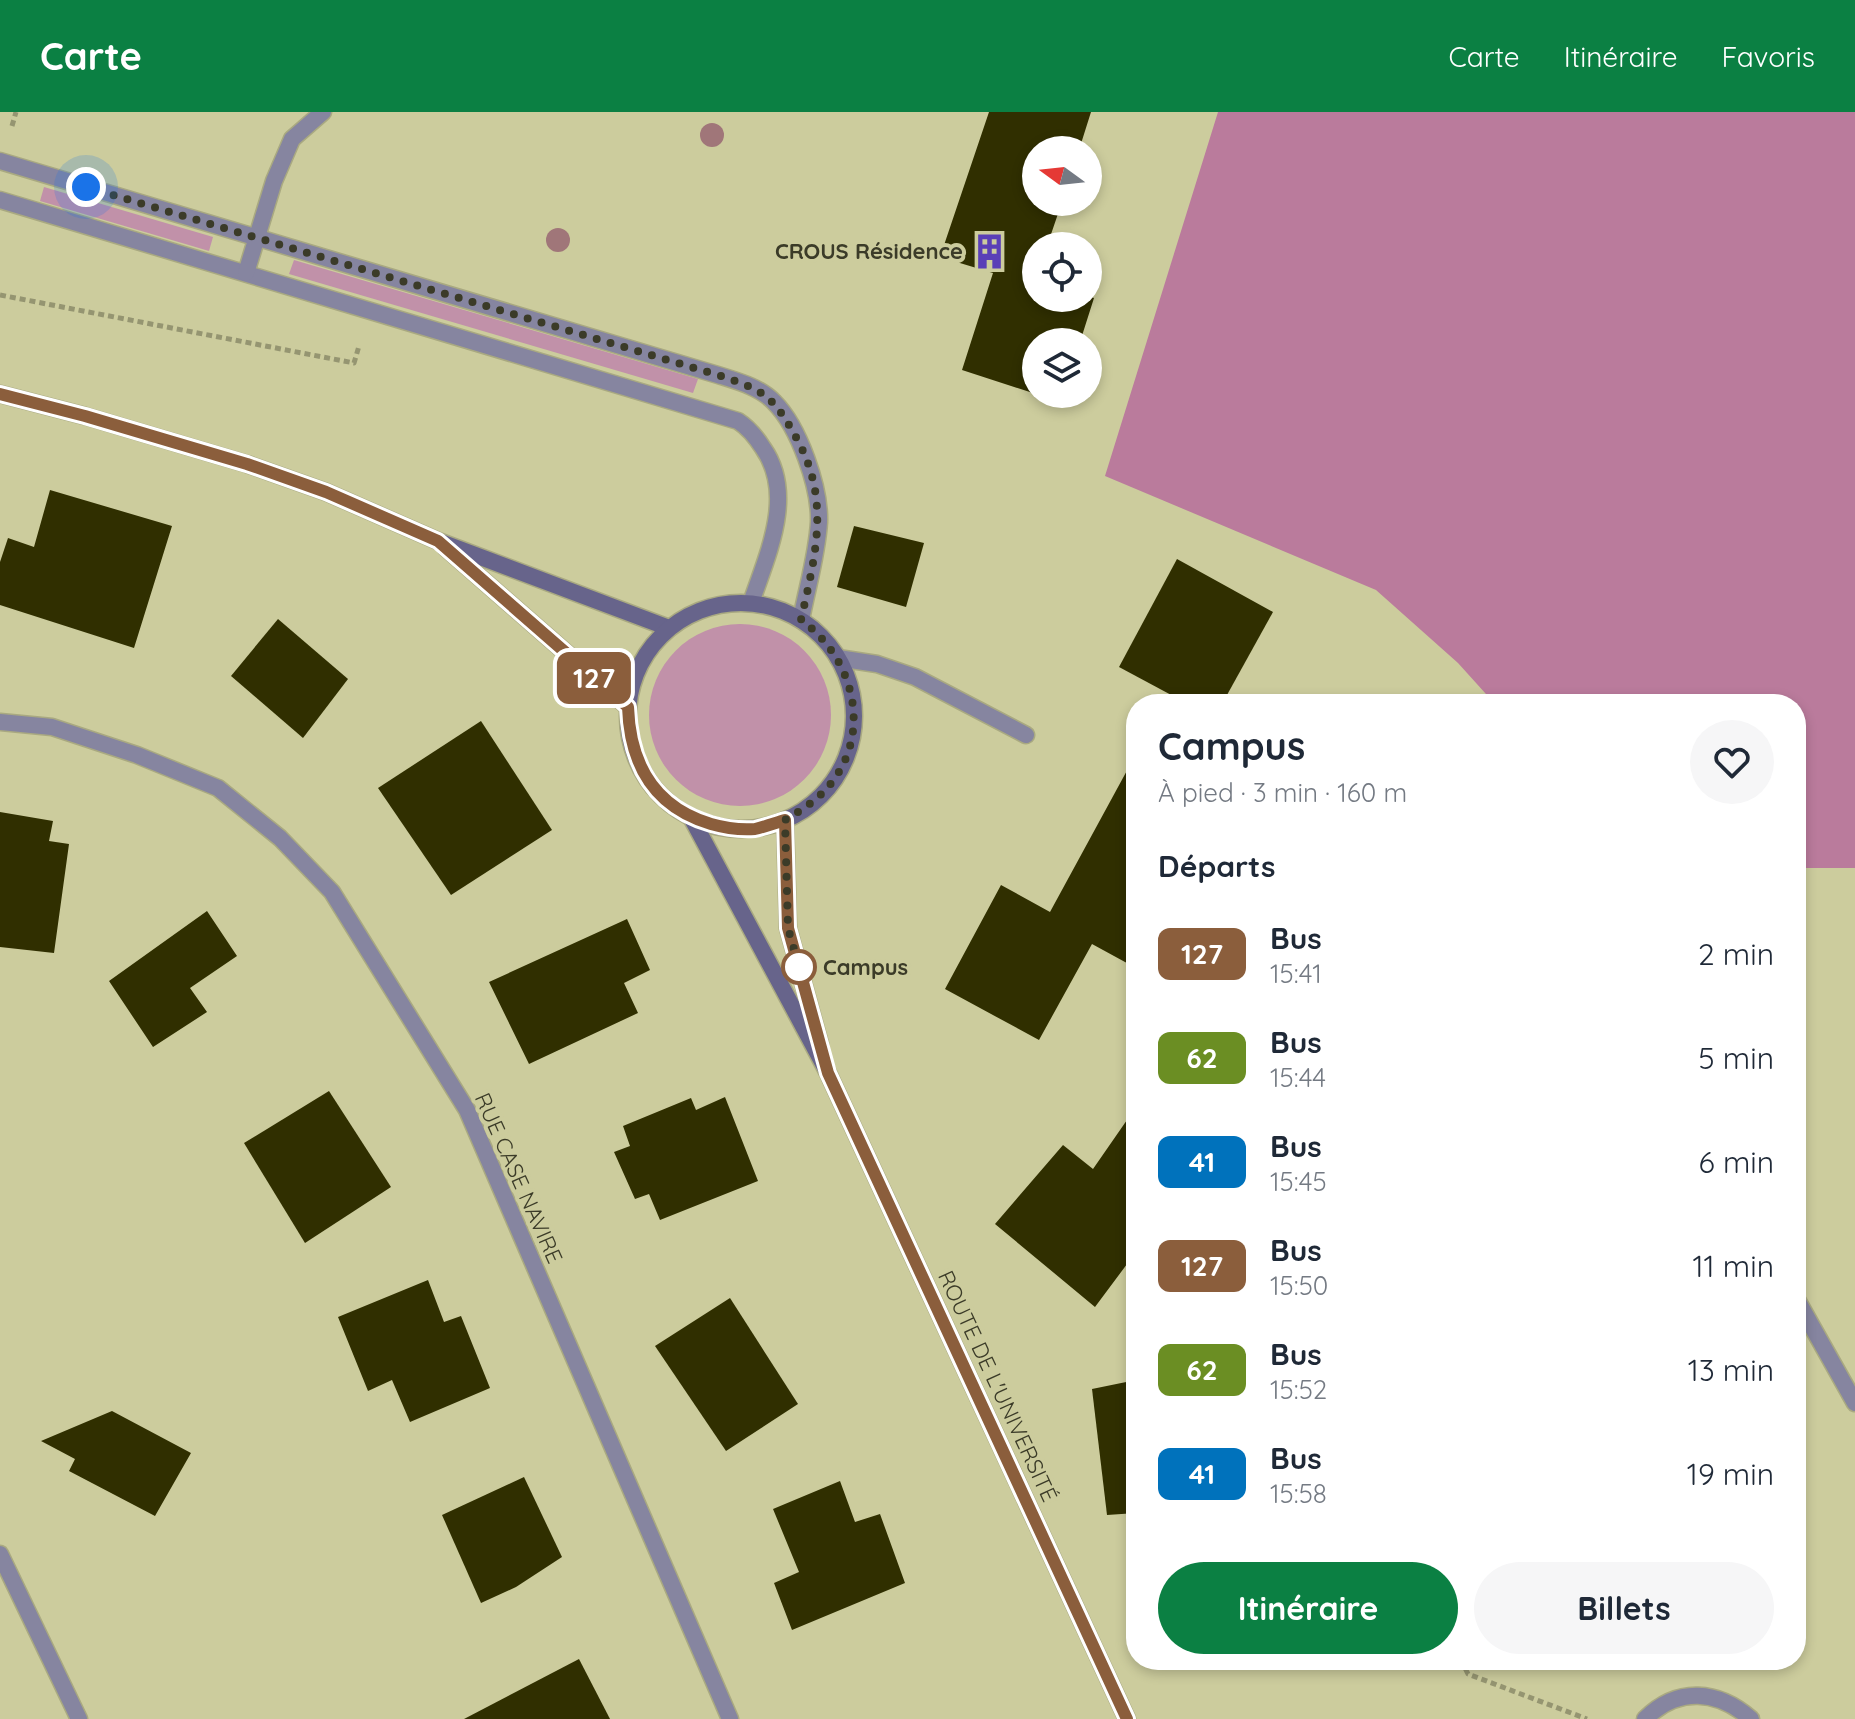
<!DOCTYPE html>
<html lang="fr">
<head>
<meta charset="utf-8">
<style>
  :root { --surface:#fff; --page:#f6f6f7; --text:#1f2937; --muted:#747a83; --accent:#0b8043 }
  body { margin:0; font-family:Quicksand,sans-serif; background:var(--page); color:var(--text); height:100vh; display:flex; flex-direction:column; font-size:30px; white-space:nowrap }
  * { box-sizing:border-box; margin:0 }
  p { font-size:26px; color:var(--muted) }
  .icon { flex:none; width:44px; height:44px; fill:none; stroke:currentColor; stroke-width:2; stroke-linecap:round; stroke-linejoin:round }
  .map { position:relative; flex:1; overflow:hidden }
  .sheet { position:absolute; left:1126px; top:582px; width:680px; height:976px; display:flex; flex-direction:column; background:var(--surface); border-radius:32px; box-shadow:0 4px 12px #0003 }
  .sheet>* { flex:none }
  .badge { padding:0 16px; border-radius:12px; font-size:28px; line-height:52px }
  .needle { width:52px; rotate:285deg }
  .fabs { position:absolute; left:1022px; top:24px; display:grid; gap:16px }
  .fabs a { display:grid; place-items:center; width:80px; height:80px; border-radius:50%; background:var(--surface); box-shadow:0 4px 12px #0003; font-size:40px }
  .you { position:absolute; width:40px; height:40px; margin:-20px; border:6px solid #fff; border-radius:50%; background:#1a73e8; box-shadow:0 0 0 12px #1a73e833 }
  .map>.badge { position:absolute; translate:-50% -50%; box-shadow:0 0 0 4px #fff }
  h2 { padding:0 32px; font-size:30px; line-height:72px }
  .round { display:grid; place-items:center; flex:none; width:84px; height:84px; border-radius:42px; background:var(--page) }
  .headline { display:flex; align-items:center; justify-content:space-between; height:136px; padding:0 32px }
  h1 { font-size:38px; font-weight:700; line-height:60px }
  .cta { display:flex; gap:16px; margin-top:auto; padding:16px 32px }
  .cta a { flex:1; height:92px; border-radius:48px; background:var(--accent); color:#fff; font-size:32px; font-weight:700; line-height:92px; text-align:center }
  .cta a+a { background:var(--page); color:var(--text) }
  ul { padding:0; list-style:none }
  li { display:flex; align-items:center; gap:24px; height:104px; padding:0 32px }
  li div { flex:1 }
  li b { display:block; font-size:30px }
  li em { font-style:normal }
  li .badge { min-width:88px; font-weight:700; text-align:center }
  header { display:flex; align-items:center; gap:48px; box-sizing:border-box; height:112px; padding:0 40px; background:var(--accent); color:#fff }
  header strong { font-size:38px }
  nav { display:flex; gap:44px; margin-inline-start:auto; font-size:28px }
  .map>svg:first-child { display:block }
  .green { fill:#c191a9 }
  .forest { fill:#ba7b9c }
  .building { fill:#302f00 }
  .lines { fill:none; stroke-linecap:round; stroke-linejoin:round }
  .service-casing { stroke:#a9a981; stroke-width:19 }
  .minor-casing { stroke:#a9a981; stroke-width:19 }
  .secondary-casing { stroke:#a9a981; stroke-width:19 }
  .path { stroke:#959571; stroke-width:5; stroke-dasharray:6 4; stroke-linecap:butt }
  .service { stroke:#8685a0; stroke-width:16 }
  .minor { stroke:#8685a0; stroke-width:16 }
  .secondary { stroke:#67648b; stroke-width:16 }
  .tree { fill:#a07679 }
  .line-casing { stroke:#fff; stroke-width:18 }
  .line { stroke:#8b5e3c; stroke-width:12 }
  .walk { stroke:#3b3b28; stroke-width:8; stroke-dasharray:0 14.4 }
  .stop-dot { fill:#fff; stroke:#8b5e3c; stroke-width:4 }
  .labels { text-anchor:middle; stroke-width:8; stroke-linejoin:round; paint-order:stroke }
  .poi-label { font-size:22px; font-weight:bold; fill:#3b3b28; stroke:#cccc9d; text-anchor:end }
  .stop-label { font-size:22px; font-weight:bold; fill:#3b3b28; stroke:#cccc9d; text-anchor:start }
  .street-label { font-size:22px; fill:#3b3b28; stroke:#cccc9d }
</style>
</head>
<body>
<header>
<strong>Carte</strong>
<nav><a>Carte</a><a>Itinéraire</a><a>Favoris</a></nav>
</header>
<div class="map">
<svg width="1855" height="1607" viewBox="0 0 1855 1607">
  <rect width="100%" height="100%" fill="#cccc9d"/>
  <!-- green -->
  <g class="green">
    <polygon points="44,75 213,125 209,139 40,89"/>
    <polygon points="294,148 698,267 693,281 289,162"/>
    <circle cx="740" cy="603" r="91"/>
  </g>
  <!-- forest -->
  <polygon class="forest" points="1218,0 1855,0 1855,756 1796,756 1796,592 1495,592 1458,551 1376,478 1105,364"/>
  <!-- building -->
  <g class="building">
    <polygon points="989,0 1091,0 1079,38 1036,38 1036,90 1062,90 1047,134 1036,134 1036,186 1088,186 1088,184 1094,186 1080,230 1036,230 1036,282 962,258 993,161 940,145"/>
    <polygon points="50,378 172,414 134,536 0,493 0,450 8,426 34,435"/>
    <polygon points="854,414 924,431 906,495 837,475"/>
    <polygon points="1177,447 1273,500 1222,592 1188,592 1119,555"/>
    <polygon points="278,507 348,567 303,626 231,564"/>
    <polygon points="481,609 552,718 451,783 378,676"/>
    <polygon points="1136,642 1136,856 1092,832 1039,928 945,877 1001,773 1050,800"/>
    <polygon points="0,700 53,709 49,729 69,732 54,841 0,835"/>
    <polygon points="207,799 237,844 190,876 207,900 153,935 109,869"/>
    <polygon points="627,807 650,858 624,871 638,901 529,952 489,870"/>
    <polygon points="329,979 391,1075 305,1131 244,1031"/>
    <polygon points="725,985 758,1069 660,1108 649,1082 635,1087 614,1040 630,1034 623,1014 691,986 696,998"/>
    <polygon points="1136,995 1136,1140 1095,1195 995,1112 1063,1033 1093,1057"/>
    <polygon points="428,1168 444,1210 461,1204 490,1276 410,1310 392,1268 368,1279 338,1205"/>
    <polygon points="730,1186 798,1292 726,1339 655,1234"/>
    <polygon points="1136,1268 1136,1401 1107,1403 1092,1277"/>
    <polygon points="112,1299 191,1341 155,1404 69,1359 75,1347 41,1329"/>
    <polygon points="524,1365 562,1445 516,1475 481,1491 442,1403"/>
    <polygon points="840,1369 855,1410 880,1402 905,1471 792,1518 774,1471 799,1460 773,1397"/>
    <polygon points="579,1547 610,1607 464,1607"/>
  </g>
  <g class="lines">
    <defs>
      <g id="service">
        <path d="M 0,49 L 718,263 C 737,269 760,275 774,290 C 799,315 820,375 819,410 C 817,443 807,476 801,508"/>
        <path d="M 0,88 L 738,309 C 749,316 756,325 763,336 C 796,383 767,443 751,491"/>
        <polyline points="246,161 274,69 292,27 323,0"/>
        <polyline points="838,546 877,552 915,565 1026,623"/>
      </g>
      <g id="minor">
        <polyline points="0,610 52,615 137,643 218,676 280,726 332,780 467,998 730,1607"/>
        <polyline points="1796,1186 1855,1291"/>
        <polyline points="0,1442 79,1607"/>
        <path d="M 1645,1607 C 1678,1574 1718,1578 1751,1607"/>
      </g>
      <g id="secondary">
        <polyline points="0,282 85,304 247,352 326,380 438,429 669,516"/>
        <polyline points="445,435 628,595"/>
        <circle cx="741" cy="604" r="113"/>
        <polyline points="692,707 828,961 1127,1607"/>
        <polyline points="785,708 788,816 820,932"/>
      </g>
    </defs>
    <!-- service casing -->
    <use href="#service" class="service-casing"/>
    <!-- minor casing -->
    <use href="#minor" class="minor-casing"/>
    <!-- secondary casing -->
    <use href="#secondary" class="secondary-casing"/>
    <!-- path -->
    <g class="path">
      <polyline points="12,14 16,0"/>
      <polyline points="0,183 354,251 359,234"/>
      <polyline points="1461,1548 1468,1562 1587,1607"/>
    </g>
    <!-- service -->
    <use href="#service" class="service"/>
    <!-- minor -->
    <use href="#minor" class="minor"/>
    <!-- secondary -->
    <use href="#secondary" class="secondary"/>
  </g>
  <!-- trees -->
  <g class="tree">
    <circle cx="712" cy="23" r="12"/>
    <circle cx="558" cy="128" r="12"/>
  </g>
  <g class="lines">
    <defs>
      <path id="line" d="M 0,282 L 85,304 L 247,352 L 326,380 L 438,429 L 628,595 C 630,653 654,695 711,712 C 725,716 741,718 755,717 C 764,715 775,711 785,708 L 788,816 L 828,961 L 1127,1607"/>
    </defs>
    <!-- line casing -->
    <use href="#line" class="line-casing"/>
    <!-- line -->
    <use href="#line" class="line"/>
    <!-- walk -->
    <path class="walk" d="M 86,75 L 718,263 C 766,279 773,284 797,327 C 831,389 815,444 801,508 C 852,544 873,617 832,670 C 819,687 803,697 785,708 L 788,816 L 799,855"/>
  </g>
  <!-- icons -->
  <defs>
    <symbol id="building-bare" viewBox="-9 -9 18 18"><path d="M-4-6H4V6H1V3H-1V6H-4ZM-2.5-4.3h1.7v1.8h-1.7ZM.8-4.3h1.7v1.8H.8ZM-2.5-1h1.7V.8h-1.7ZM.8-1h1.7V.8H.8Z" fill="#5a3fb7" stroke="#cccc9d" stroke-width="2.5" paint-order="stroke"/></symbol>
  </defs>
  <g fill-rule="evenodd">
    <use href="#building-bare" x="964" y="114" width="51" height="51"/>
  </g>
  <!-- markers -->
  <circle class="stop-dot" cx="799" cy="855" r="16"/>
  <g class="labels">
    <!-- poi labels -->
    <g class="poi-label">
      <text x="963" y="147">CROUS Résidence</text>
    </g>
    <!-- stop labels -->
    <g class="stop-label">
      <text x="823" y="863">Campus</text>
    </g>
    <!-- street labels -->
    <g class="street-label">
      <text transform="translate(519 1066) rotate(66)" y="8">RUE CASE NAVIRE</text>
      <text transform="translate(998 1274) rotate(65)" y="8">ROUTE DE L'UNIVERSITÉ</text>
    </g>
  </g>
</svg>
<div class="fabs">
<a><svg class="needle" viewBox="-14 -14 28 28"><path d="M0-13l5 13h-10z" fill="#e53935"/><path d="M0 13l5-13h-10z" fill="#747a83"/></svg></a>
<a><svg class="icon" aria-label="locate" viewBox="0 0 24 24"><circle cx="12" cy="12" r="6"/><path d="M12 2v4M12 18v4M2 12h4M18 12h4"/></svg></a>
<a><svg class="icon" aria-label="layers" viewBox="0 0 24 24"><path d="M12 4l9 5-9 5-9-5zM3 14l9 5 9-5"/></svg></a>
</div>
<div class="you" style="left:86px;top:75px"></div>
<b class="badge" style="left:594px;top:566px;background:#8b5e3c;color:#fff">127</b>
<section class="sheet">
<div class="headline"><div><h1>Campus</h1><p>À pied · 3 min · 160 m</p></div><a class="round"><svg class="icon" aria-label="heart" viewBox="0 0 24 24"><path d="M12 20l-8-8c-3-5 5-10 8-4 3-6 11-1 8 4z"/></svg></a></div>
<h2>Départs</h2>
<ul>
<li><span class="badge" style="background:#8b5e3c;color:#fff">127</span><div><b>Bus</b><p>15:41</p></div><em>2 min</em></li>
<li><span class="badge" style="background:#6b8e23;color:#fff">62</span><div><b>Bus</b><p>15:44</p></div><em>5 min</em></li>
<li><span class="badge" style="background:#0072bc;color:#fff">41</span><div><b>Bus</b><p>15:45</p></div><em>6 min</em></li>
<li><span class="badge" style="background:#8b5e3c;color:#fff">127</span><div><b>Bus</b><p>15:50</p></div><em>11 min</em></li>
<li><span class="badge" style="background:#6b8e23;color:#fff">62</span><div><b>Bus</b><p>15:52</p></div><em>13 min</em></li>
<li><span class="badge" style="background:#0072bc;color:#fff">41</span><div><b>Bus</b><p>15:58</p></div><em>19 min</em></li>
</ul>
<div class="cta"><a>Itinéraire</a><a>Billets</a></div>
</section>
</div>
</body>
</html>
